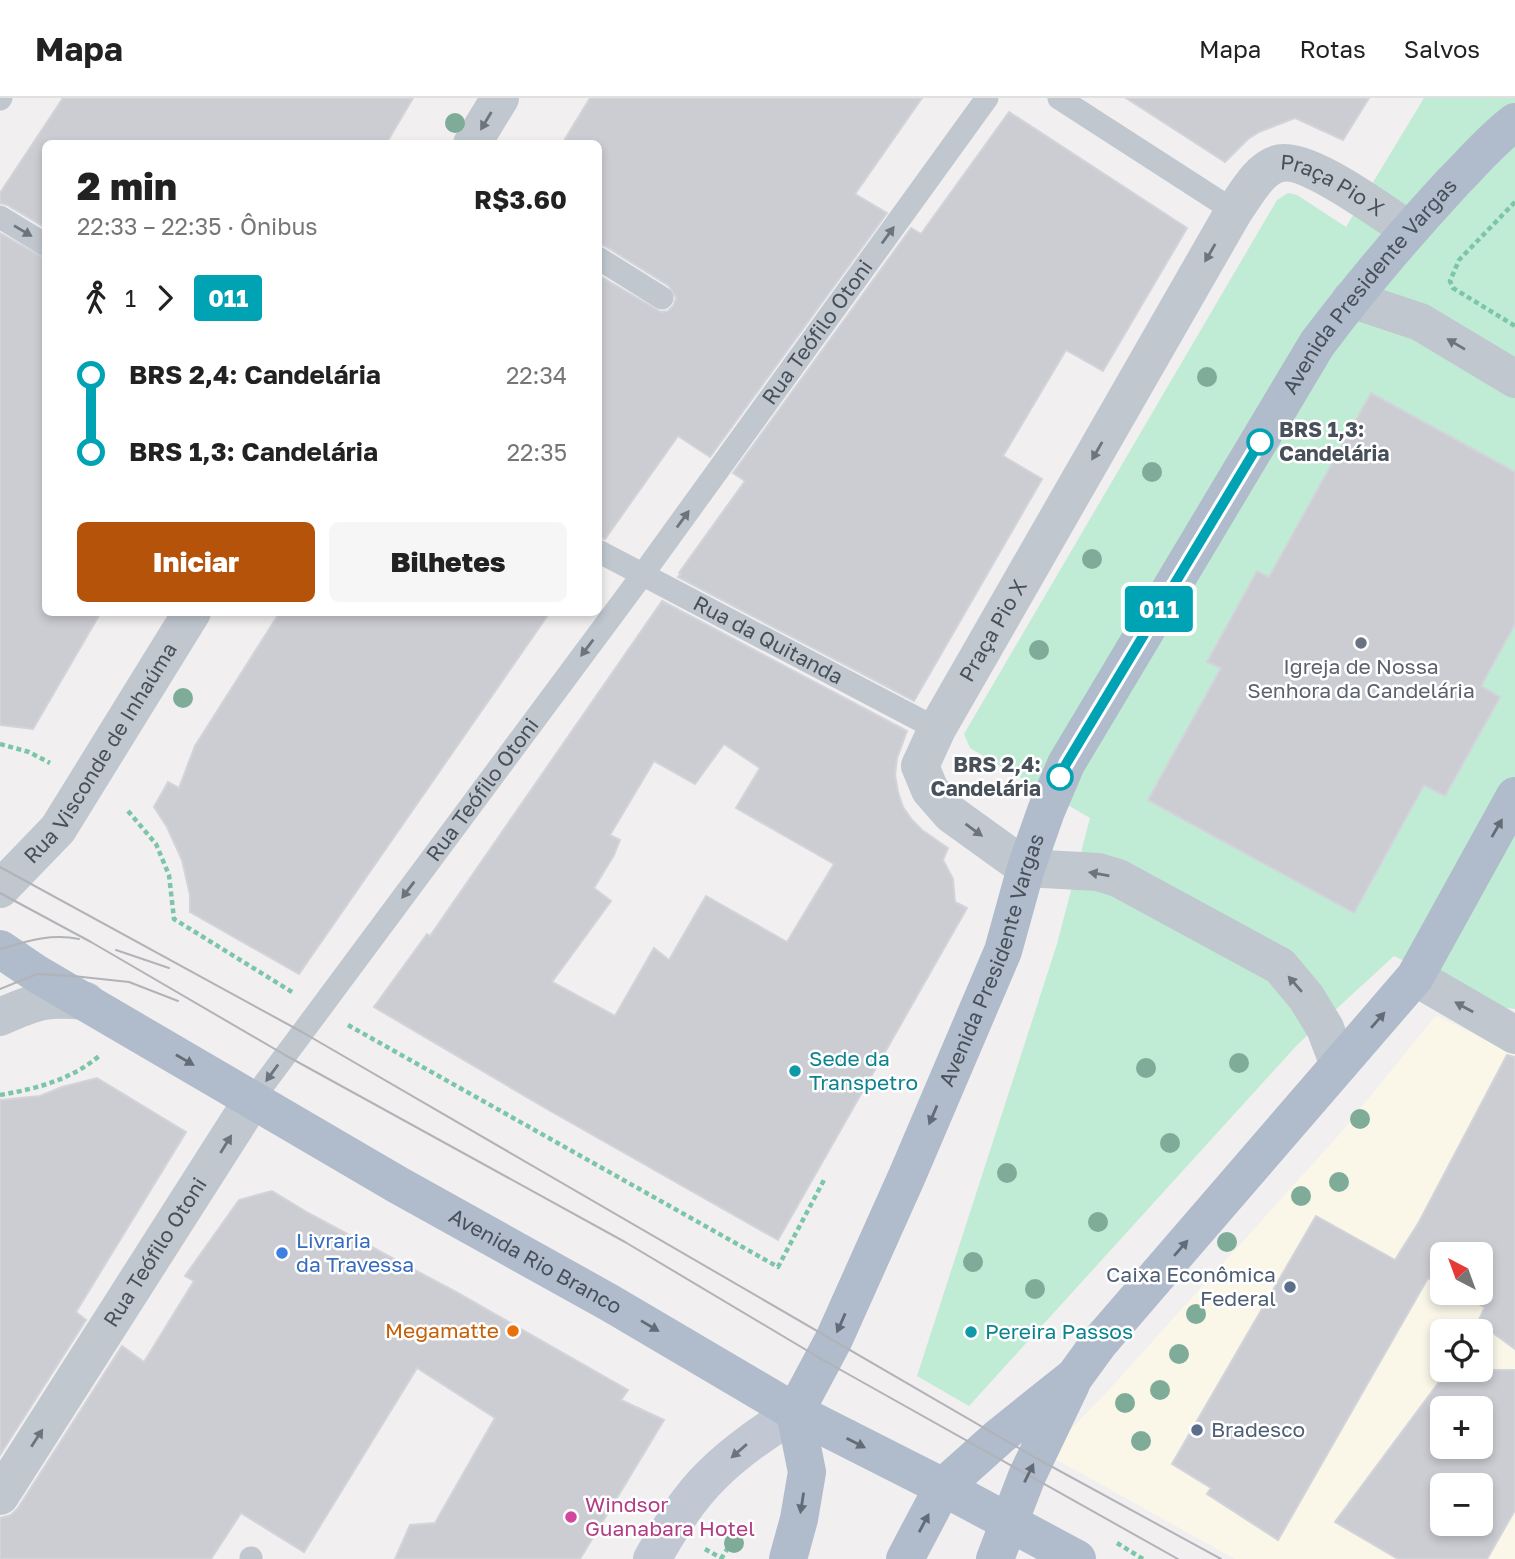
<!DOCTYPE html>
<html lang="pt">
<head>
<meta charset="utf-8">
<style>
  :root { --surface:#fff; --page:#f6f6f6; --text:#222; --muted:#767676; --line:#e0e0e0; --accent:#b45309 }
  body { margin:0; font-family:"Golos Text",sans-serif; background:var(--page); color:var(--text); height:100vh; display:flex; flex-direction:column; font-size:26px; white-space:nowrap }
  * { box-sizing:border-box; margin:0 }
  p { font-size:23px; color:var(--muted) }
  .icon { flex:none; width:38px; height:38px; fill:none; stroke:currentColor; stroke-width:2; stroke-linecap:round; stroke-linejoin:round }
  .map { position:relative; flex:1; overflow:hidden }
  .sheet { position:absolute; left:42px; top:42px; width:560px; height:476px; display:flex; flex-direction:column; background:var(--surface); border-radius:10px; box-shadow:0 4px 10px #0003 }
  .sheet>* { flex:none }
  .badge { padding:0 14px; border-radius:5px; font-size:24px; line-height:46px }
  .needle { width:46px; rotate:319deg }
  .buttons { position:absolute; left:1430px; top:1144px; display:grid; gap:14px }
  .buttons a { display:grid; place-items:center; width:63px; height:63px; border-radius:10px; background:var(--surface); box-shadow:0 4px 10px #0003; font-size:35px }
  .map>.badge { position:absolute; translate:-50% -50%; box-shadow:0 0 0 4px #fff }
  .legs { display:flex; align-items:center; gap:10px; height:77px; padding:0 35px; font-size:23px }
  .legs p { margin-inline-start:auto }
  .head { display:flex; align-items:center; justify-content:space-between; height:119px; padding:0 35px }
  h1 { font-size:38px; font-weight:800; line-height:52px }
  .primary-button { display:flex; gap:14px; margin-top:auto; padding:14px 35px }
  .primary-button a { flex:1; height:80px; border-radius:10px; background:var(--accent); color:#fff; font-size:28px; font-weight:800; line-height:80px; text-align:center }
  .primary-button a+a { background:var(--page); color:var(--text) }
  ul { padding:0 35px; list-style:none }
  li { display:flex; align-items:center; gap:24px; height:77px; font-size:26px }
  li i { display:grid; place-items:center; width:10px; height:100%; margin:0 9px; background:currentColor }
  li i::after { content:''; width:18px; height:18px; margin:-9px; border:5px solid; border-radius:50%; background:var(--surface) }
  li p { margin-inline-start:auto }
  li:first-child i { background:linear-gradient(#0000 50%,currentColor 0) }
  li:last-child i { background:linear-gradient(currentColor 50%,#0000 0) }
  header { display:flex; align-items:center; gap:42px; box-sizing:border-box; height:98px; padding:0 35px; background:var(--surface); border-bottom:2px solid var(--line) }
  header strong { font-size:33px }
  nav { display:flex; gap:38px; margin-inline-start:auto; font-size:24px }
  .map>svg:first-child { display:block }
  .commercial { fill:#faf7e9; fill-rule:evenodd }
  .green { fill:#c0ebd5 }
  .building { fill:#cccdd3; stroke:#d3d4da; stroke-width:2; fill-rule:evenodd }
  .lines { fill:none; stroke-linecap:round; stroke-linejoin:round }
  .path { stroke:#7bc6a8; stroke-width:4.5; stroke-dasharray:5 3.5; stroke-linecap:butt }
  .lane { stroke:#c0c7cf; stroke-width:23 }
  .street { stroke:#c0c7cf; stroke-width:38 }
  .secondary { stroke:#c1c8d4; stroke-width:38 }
  .primary { stroke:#b0bbcb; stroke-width:38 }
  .tram { stroke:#b1b3b8; stroke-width:2 }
  .tree { fill:#7eac99 }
  .oneway { fill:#6c747d }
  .oneway2 { fill:#626b76 }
  .oneway3 { fill:#6c747f }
  .line-1-casing { stroke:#fff; stroke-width:16 }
  .line-1 { stroke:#00a3b4; stroke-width:10 }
  .stop-1-dot { fill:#fff; stroke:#00a3b4; stroke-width:3.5 }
  .worship-dot { fill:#6b7280; stroke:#fff; stroke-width:2.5 }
  .culture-dot { fill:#0f9aa8; stroke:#fff; stroke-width:2.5 }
  .shop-dot { fill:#3f7fe0; stroke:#fff; stroke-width:2.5 }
  .service-dot { fill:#5c6f8a; stroke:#fff; stroke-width:2.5 }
  .food-dot { fill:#e8710a; stroke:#fff; stroke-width:2.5 }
  .hotel-dot { fill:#d1479c; stroke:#fff; stroke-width:2.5 }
  .labels { text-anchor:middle; stroke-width:5; stroke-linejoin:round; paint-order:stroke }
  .street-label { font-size:21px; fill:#48505a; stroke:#fff }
  .stop-label { font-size:21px; font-weight:bold; fill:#48505a; stroke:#fff; text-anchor:start }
  .worship-label { font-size:21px; fill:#5b616d; stroke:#fff }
  .culture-label { font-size:21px; fill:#0d838f; stroke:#fff; text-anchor:start }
  .shop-label { font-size:21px; fill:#366cbe; stroke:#fff; text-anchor:start }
  .service-label { font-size:21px; fill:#4e5e75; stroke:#fff; text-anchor:end }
  .food-label { font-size:21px; fill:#c56008; stroke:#fff; text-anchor:end }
  .hotel-label { font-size:21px; fill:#b23c85; stroke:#fff; text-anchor:start }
</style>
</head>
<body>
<header>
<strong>Mapa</strong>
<nav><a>Mapa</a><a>Rotas</a><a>Salvos</a></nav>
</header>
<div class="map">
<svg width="1515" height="1461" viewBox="0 0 1515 1461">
  <rect width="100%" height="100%" fill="#f1efef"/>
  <!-- commercial -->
  <path class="commercial" d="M 1438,918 L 1515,957 L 1515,1461 L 1235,1461 L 1050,1358 L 1049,1354 L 1106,1295 L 1337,1039 L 1433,921 ZM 1442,1157 L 1480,1157 L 1480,1195 L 1442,1195 ZM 1442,1234 L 1480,1234 L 1480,1272 L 1442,1272 ZM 1442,1311 L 1480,1311 L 1480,1349 L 1442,1349 ZM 1442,1388 L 1480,1388 L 1480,1426 L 1442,1426 Z"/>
  <!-- green -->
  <polygon class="green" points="1424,0 1515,0 1515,911 1500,909 1394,858 1297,947 969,1308 917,1278 1057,846 1090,720 970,650 964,636 1277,102 1288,95 1297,97 1346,129"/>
  <!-- building -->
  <g class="building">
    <polygon points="63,0 413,0 386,46 46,46 46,130 7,107 0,105 0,95"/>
    <polygon points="590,0 922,0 855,96 887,115 710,359 678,338 605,441 598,439 598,177 661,214 668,213 673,208 676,200 669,188 605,148 598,146 598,46 562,46"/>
    <polygon points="1126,0 1369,0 1343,42 1295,20 1259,34 1248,41 1225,64"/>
    <polygon points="1009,14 1187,130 1103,273 1066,252 1003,358 1042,381 914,603 678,479 681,476 679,475 745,383 733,375 911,130 921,136"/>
    <polygon points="0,135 46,161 46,514 101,514 33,631 0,627"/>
    <polygon points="1371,295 1515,374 1515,526 1481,588 1500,599 1445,698 1424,687 1354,815 1148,702 1221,570 1207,564 1257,473 1269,479"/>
    <path d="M 662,503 L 907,633 L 897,660 L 895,677 L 898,694 L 903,709 L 912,722 L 922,732 L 948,750 L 943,762 L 953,781 L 955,804 L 967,810 L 778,1142 L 547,1011 L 374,909 L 427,836 L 430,838 ZM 724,646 L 760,670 L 736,710 L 834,766 L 787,844 L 706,798 L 669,862 L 654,850 L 615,918 L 552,884 L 611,803 L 594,790 L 614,757 L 620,742 L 610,737 L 654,663 L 695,686 Z"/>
    <polygon points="280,514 550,514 299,876 190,814 190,797 182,762 167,729 154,709 168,684 179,690 195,648"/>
    <polygon points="1507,957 1515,959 1515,1251 1478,1224 1485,1209 1457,1195 1480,1195 1480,1157 1442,1157 1442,1188 1428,1180 1278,1442 1207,1396 1211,1390 1172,1366 1316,1118 1395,1162 1419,1124"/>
    <polygon points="97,980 186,1034 76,1214 86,1222 0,1357 0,1002 40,998 62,989"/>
    <polygon points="272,1093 310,1116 456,1194 628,1292 621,1302 664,1322 580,1461 395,1461 410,1427 435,1425 495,1320 417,1270 304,1454 241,1415 211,1461 0,1461 0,1420 11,1417 18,1410 122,1248 144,1264 194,1183 185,1178 239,1102"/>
    <path d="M 1448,1272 L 1515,1272 L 1515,1412 L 1487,1461 L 1398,1461 L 1335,1424 ZM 1442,1311 L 1480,1311 L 1480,1349 L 1442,1349 ZM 1442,1388 L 1480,1388 L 1480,1426 L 1442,1426 Z"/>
  </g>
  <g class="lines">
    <!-- path -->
    <g class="path">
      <polyline points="1515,104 1459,162 1450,183 1453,190 1515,228"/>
      <polyline points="0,646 29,654 50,665"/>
      <polyline points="128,713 156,746 169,777 174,821 292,894"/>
      <polyline points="348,927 778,1169 824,1082"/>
      <path d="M 0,997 C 35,991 71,982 99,958"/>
      <polyline points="1117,1445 1143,1461"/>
      <polyline points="705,1451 723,1461"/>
      <polyline points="721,1461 731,1445"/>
    </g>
    <!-- lane -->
    <g class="lane">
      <polyline points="1059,0 1234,113"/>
      <polyline points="0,1 1,0"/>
      <polyline points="0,119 46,147"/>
      <polyline points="598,160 662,200"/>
      <path id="s1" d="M 598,453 L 937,631"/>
      <path id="s2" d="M 253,1001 L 643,476 L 987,0"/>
      <polyline points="251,1461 251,1460"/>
    </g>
    <!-- street -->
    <g class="street">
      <polyline points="472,46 500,0"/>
      <polyline points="1351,201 1420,224 1515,281"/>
      <path id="s3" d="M 0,791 L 58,731 L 192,514"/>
      <polyline points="1415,879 1515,937"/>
      <path d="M 0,919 C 36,903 46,899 86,903"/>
      <path id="s4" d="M 1339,967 L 1325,930 L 1306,899 L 1280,868 L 1118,780 L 1098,774 L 1026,770 L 951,716 L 930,692 L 920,668 L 937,631 L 1234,113 C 1245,98 1258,72 1277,66 C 1305,56 1384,116 1409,132"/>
      <path id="s5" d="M 0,1398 L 253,1001"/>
    </g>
    <!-- secondary -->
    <path class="secondary" d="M 652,1461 C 669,1432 688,1400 712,1377 C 737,1352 766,1333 795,1314"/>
    <!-- primary -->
    <g class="primary">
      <path id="s6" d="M 0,851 L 37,876 L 398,1087 L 610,1205 L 795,1314 L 943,1389 L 1077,1461"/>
      <path id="s7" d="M 788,1461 L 799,1421 L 807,1374 L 795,1314 L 834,1241 L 907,1078 L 1003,853 L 1026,770 L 1046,713 L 1066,666 L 1317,246 C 1359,190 1405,136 1453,84 C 1473,64 1492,41 1515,24"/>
      <polyline points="905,1461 943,1389 1000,1338 1075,1278 1099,1245 1415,879 1515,698"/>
      <polyline points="995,1461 1027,1378 1071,1286"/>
    </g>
    <!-- tram -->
    <g class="tram">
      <polyline points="0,769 302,934 1036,1360 1221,1461"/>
      <polyline points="0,795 91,844 285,957 625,1144 823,1262 1178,1461"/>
      <path d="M 0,851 C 27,843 51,835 79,841"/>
      <polyline points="116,852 169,870"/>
      <polyline points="0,891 37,876 73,878 129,884 178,903"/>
    </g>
  </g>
  <!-- trees -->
  <g class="tree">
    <circle cx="455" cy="25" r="10"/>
    <circle cx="1207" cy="279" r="10"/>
    <circle cx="1152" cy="374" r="10"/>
    <circle cx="1092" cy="461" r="10"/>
    <circle cx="1039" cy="552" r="10"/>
    <circle cx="183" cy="600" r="10"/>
    <circle cx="1239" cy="965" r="10"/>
    <circle cx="1146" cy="970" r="10"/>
    <circle cx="1360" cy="1021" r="10"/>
    <circle cx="1170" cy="1045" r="10"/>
    <circle cx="1007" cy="1075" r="10"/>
    <circle cx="1339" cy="1084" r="10"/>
    <circle cx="1301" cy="1098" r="10"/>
    <circle cx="1098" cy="1124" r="10"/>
    <circle cx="1227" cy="1144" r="10"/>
    <circle cx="973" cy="1164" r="10"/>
    <circle cx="1035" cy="1191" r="10"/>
    <circle cx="1196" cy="1216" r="10"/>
    <circle cx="1179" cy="1256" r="10"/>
    <circle cx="1160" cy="1292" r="10"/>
    <circle cx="1125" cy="1305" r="10"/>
    <circle cx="1141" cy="1343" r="10"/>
    <circle cx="734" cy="1445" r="10"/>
  </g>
  <!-- one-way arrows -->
  <defs><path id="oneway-solid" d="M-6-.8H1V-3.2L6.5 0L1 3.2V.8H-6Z" transform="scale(1.75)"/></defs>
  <g class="oneway">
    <use href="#oneway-solid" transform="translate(486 23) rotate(121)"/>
    <use href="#oneway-solid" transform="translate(23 133) rotate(31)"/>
    <use href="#oneway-solid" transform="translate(888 137) rotate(-54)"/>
    <use href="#oneway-solid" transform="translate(1210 155) rotate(120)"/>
    <use href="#oneway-solid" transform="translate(1456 246) rotate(-149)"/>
    <use href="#oneway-solid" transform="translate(1097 353) rotate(120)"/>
    <use href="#oneway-solid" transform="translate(683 421) rotate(-54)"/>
    <use href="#oneway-solid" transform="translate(587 550) rotate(127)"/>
    <use href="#oneway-solid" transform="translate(974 732) rotate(36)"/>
    <use href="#oneway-solid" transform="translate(1099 776) rotate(-170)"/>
    <use href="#oneway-solid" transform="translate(408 792) rotate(127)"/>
    <use href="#oneway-solid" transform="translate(1295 886) rotate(-131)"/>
    <use href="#oneway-solid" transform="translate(1464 909) rotate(-151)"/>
    <use href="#oneway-solid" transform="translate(272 975) rotate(126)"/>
    <use href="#oneway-solid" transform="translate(226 1046) rotate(-58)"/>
    <use href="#oneway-solid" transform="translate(37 1340) rotate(-57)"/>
  </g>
  <g class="oneway2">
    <use href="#oneway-solid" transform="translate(1497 730) rotate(-60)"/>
    <use href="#oneway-solid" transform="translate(1378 922) rotate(-49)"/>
    <use href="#oneway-solid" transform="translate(185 962) rotate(30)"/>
    <use href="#oneway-solid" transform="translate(933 1017) rotate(113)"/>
    <use href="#oneway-solid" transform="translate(1181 1150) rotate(-49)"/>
    <use href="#oneway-solid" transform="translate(841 1225) rotate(114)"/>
    <use href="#oneway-solid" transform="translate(650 1228) rotate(31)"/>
    <use href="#oneway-solid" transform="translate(856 1345) rotate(27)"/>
    <use href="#oneway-solid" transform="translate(1029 1375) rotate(-64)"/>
    <use href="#oneway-solid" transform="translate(802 1405) rotate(99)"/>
    <use href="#oneway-solid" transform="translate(924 1425) rotate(-62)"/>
  </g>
  <use class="oneway3" href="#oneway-solid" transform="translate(739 1353) rotate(139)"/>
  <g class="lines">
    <defs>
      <polyline id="line-1" points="1060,679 1066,666 1260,344"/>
    </defs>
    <!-- line-1 casing -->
    <use href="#line-1" class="line-1-casing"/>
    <!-- line-1 -->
    <use href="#line-1" class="line-1"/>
  </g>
  <!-- markers -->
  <g class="stop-1-dot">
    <circle cx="1260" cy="344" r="12"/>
    <circle cx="1060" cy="679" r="12"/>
  </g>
  <circle class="worship-dot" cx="1361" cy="545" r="7"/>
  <g class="culture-dot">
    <circle cx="795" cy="973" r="7"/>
    <circle cx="971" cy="1234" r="7"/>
  </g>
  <circle class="shop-dot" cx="282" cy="1155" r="7"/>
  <g class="service-dot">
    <circle cx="1290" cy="1189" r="7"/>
    <circle cx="1197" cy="1332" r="7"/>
  </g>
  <circle class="food-dot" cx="513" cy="1233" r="7"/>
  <circle class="hotel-dot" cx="571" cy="1419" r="7"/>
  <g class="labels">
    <!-- street labels -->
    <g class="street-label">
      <text dy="7" stroke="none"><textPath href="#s4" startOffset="1307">Praça Pio X</textPath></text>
      <text dy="7" stroke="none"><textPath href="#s7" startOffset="1421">Avenida Presidente Vargas</textPath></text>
      <text dy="7" stroke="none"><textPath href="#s2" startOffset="952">Rua Teófilo Otoni</textPath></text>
      <text dy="7" stroke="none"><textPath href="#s4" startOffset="698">Praça Pio X</textPath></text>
      <text dy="7" stroke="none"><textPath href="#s1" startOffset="192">Rua da Quitanda</textPath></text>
      <text dy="7" stroke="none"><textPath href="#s3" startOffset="170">Rua Visconde de Inhaúma</textPath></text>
      <text dy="7" stroke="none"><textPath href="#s2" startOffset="385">Rua Teófilo Otoni</textPath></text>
      <text dy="7" stroke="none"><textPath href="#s7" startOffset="644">Avenida Presidente Vargas</textPath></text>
      <text dy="7" stroke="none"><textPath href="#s5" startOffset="289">Rua Teófilo Otoni</textPath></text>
      <text dy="7" stroke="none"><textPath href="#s6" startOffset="620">Avenida Rio Branco</textPath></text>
    </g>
    <!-- stop labels -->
    <g class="stop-label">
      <text x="1279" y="339">BRS 1,3:<tspan x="1279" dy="24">Candelária</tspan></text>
      <text x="1041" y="674" text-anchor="end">BRS 2,4:<tspan x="1041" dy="24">Candelária</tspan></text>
    </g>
    <!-- worship labels -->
    <g class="worship-label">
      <text x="1361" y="576">Igreja de Nossa<tspan x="1361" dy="24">Senhora da Candelária</tspan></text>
    </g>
    <!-- culture labels -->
    <g class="culture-label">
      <text x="809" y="968">Sede da<tspan x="809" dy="24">Transpetro</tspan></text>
      <text x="985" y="1241">Pereira Passos</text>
    </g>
    <!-- shop labels -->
    <g class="shop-label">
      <text x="296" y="1150">Livraria<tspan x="296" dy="24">da Travessa</tspan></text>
    </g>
    <!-- service labels -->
    <g class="service-label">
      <text x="1276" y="1184">Caixa Econômica<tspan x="1276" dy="24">Federal</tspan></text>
      <text x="1211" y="1339" text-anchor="start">Bradesco</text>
    </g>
    <!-- food labels -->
    <g class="food-label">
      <text x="499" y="1240">Megamatte</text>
    </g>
    <!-- hotel labels -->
    <g class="hotel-label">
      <text x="585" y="1414">Windsor<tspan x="585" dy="24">Guanabara Hotel</tspan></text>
    </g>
  </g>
</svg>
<div class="buttons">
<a><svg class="needle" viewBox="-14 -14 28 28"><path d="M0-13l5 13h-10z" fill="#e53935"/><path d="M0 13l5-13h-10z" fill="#767676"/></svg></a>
<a><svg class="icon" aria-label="locate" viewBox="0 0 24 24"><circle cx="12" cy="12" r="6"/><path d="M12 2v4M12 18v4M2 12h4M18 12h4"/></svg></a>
<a>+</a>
<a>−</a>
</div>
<b class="badge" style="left:1159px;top:511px;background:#00a3b4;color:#fff">011</b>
<section class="sheet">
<div class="head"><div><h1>2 min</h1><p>22:33 – 22:35 · Ônibus</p></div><b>R$3.60</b></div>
<div class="legs"><svg class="icon" aria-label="walk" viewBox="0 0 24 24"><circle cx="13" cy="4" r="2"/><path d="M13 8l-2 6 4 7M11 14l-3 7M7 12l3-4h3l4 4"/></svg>1<svg class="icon" aria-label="forward" viewBox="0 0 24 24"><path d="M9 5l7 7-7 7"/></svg><b class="badge" style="background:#00a3b4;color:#fff">011</b></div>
<ul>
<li><i style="color:#00a3b4"></i><b>BRS 2,4: Candelária</b><p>22:34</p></li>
<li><i style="color:#00a3b4"></i><b>BRS 1,3: Candelária</b><p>22:35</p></li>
</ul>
<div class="primary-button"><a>Iniciar</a><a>Bilhetes</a></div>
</section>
</div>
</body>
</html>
